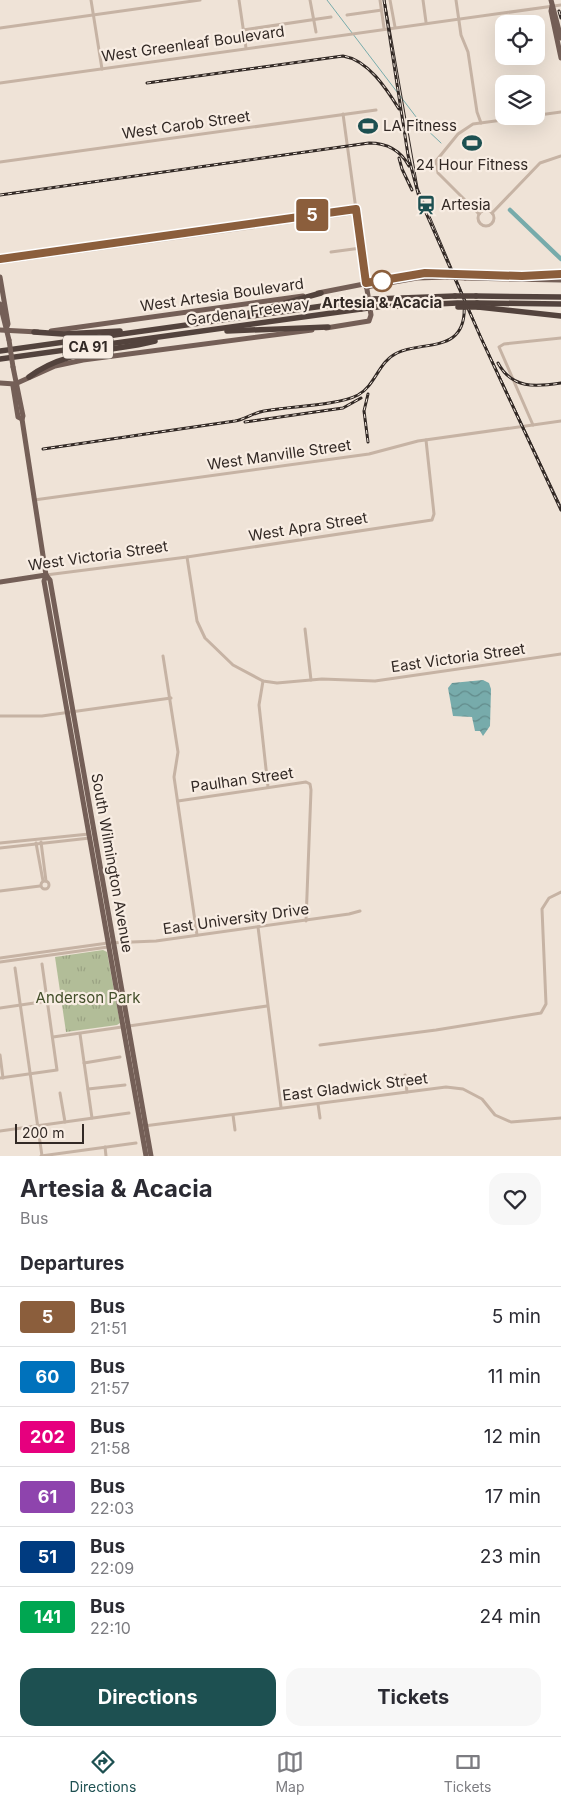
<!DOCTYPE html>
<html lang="en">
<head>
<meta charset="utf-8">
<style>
  :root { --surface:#fff; --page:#f7f7f7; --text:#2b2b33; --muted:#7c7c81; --line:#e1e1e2; --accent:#1d5051 }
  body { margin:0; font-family:Inter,sans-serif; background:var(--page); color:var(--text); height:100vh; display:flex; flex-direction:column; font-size:19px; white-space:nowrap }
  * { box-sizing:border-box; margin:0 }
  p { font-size:16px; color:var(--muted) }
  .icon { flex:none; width:28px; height:28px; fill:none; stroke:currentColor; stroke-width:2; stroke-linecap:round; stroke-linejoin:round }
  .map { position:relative; height:1156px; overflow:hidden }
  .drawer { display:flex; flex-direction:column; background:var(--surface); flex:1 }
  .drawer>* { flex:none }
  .badge { padding:0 10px; border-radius:4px; font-size:18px; line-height:32px }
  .fabs { position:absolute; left:495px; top:15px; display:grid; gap:10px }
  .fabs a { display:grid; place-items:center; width:50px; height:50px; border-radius:10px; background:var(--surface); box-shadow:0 5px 20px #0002; font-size:25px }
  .scale { position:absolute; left:15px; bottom:12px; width:69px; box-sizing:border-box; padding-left:5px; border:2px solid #322925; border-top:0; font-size:14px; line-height:18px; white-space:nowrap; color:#322925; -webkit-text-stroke:4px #f8ede3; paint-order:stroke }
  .map>.badge { position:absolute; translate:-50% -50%; box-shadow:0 0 0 2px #fff }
  h2 { padding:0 20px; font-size:19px; line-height:45px }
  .round { display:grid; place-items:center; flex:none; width:52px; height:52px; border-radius:15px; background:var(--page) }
  .headline { display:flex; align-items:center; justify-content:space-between; height:85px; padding:0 20px }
  h1 { font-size:24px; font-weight:700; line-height:38px }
  .action { display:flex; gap:10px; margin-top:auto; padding:10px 20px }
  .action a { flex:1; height:58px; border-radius:15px; background:var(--accent); color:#fff; font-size:20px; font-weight:700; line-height:58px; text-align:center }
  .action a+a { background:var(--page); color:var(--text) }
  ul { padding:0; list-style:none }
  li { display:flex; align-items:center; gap:15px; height:60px; padding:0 20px; border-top:1px solid var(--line) }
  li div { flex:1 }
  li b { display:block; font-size:19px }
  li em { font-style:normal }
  li .badge { min-width:55px; font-weight:700; text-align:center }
  .tabs { display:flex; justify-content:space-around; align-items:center; height:70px; border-top:1px solid var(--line); background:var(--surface); font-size:14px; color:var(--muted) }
  .tabs a { display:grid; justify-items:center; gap:2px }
  .tabs .active { color:var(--accent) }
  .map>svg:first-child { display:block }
  .park { fill:url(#park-tufts) }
  .water { fill:url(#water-waves) }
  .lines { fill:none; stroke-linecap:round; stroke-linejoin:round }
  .stream { stroke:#77abab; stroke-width:1 }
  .river { stroke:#77abab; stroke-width:4.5 }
  .minor { stroke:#c6b3a4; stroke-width:3 }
  .major { stroke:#745f57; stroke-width:5 }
  .highway { stroke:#53433d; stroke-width:5.5 }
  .tram { stroke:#322925; stroke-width:1 }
  .rail-casing { stroke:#322925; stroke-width:3 }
  .rail { stroke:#f8ede3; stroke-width:1; stroke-dasharray:4; stroke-linecap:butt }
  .major-bridge { stroke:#745f57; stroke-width:5 }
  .highway-bridge { stroke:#53433d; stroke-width:5.5 }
  .line-casing { stroke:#fff; stroke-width:11 }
  .line { stroke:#8b5e3c; stroke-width:8 }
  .stop-dot { fill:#fff; stroke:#8b5e3c; stroke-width:2.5 }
  .labels { text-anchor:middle; stroke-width:4.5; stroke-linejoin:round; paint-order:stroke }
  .shield { fill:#f8ede3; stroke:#6d645e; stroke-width:1 }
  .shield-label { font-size:14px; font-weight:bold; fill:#322925 }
  .street-label { font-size:15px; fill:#322925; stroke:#f8ede3 }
  .poi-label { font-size:15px; fill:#322925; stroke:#f8ede3; text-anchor:start }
  .stop-label { font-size:15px; font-weight:bold; fill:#322925; stroke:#f8ede3 }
  .park-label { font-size:15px; fill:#434f2a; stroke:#f8ede3 }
</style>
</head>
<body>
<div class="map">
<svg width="561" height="1156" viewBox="0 0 561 1156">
  <defs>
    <pattern id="park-tufts" width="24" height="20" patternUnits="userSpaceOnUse" patternTransform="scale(1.25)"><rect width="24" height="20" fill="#b2bd98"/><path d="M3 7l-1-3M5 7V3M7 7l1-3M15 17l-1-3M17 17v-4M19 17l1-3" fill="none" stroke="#9aa283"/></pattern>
    <pattern id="water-waves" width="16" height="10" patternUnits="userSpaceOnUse" patternTransform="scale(1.25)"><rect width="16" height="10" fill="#77abab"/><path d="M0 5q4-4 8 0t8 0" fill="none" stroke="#628b8b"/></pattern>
  </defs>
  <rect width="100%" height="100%" fill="#efe3d7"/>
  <!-- park -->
  <polygon class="park" points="103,950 107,952 120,1023 117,1025 66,1032 55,957"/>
  <!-- water -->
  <polygon class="water" points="483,680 489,683 491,689 490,726 483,736 480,731 475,731 472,717 453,716 448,688 452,683"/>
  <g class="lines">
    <!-- stream -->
    <polyline class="stream" points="327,0 423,126 441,143"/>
    <!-- river -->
    <polyline class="river" points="510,210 561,259"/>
    <!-- minor -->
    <g class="minor">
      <polyline points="91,0 102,69"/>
      <polyline points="239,0 246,48"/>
      <polyline points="310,0 316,32"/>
      <polyline points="380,0 384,28"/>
      <polyline points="390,0 395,27"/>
      <polyline points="423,0 426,22"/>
      <polyline points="456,0 461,35 468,52 477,112 481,123"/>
      <polyline points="347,15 382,10"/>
      <polyline points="0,28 200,0"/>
      <polyline points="243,30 331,17"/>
      <polyline points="0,83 561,5"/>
      <polyline points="343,114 366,283"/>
      <polyline points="0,162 376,110"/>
      <circle cx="486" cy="218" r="8"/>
      <polyline points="492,213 540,163 561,156"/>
      <polyline points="479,214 438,173 436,161 458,134 473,124 561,112"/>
      <polyline points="331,252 361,248"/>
      <polyline points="0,259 356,209"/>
      <polyline points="0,263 350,214 356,209"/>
      <polyline points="533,425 499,347 504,344 561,338"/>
      <polyline points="34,500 369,454 418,441 561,421"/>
      <polyline points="187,557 197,621 205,638 233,665 263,681 277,683 322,679 375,681 561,654"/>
      <polyline points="46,575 187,557 432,520 434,514 426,440"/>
      <polyline points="305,629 311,680"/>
      <polyline points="163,656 178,752 174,777 197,935"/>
      <polyline points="263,681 259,705 268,787"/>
      <polyline points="0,716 42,716 171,698"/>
      <polyline points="178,801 306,782 310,784 311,790 306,921"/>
      <polyline points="41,842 46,881"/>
      <polyline points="0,843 89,834"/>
      <polyline points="36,843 43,881"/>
      <polyline points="0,848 90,838"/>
      <circle cx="45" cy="885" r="4"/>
      <polyline points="0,891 40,886"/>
      <polyline points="258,927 281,1107"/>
      <polyline points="0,958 108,943 156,941 349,914 360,911"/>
      <polyline points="0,962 108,947"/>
      <polyline points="15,968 42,1156"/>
      <polyline points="0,1008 48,1001"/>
      <polyline points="80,1034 92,1118"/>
      <polyline points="53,1037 267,1006"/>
      <polyline points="320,1045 436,1030 541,1013 546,1004 542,909 549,898 561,892"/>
      <polyline points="0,1055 3,1078"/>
      <polyline points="84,1063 120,1057"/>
      <polyline points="405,1075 407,1092"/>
      <polyline points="0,1078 57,1070 42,964"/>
      <polyline points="88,1089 125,1085"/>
      <polyline points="60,1093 65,1122"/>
      <polyline points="318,1104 320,1118"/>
      <polyline points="233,1115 235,1130"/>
      <polyline points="144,1126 446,1087 463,1089 482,1099 495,1115 511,1122 561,1118"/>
      <polyline points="0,1131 129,1113"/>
      <polyline points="105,1147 106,1156"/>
      <polyline points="41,1156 136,1143"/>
    </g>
    <!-- major -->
    <g class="major">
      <polyline points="551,0 561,38"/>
      <polyline points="552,6 551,11 561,58"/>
      <polyline points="463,274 527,276 561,274"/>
      <polyline points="0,277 8,324 6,329"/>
      <polyline points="465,278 561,280"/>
      <polyline points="366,287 417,278 447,277"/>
      <polyline points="318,293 410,275 446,273"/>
      <polyline points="0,304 9,340"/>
      <polyline points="326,328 369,321 371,315 366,283"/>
      <polyline points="0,330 38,332"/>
      <polyline points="51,331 303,296"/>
      <polyline points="13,367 23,416 22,419 46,575 44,581 146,1156"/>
      <polyline points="0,383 15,384 55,366 83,360 312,330"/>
      <polyline points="15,384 13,386 18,417 22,419"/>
      <polyline points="46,575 50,580 151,1156"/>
      <polyline points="0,582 46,575"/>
    </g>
    <!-- highway -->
    <g class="highway">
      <polyline points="476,296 561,297"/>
      <polyline points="375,299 455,296"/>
      <polyline points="477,303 561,304"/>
      <polyline points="376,307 457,303"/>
      <polyline points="478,307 561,316"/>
      <polyline points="246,314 321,293"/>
      <polyline points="227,331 328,327"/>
      <polyline points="34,332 63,334 120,331"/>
      <polyline points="0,351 359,301"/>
      <polyline points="0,359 361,309"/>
      <path d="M 29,377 C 65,349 113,352 155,341"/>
    </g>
    <!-- tram -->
    <polyline class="tram" points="385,0 418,188 480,334 561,506"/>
    <defs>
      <g id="rail">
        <polyline points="384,0 408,155 419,197 481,338 561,510"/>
        <polyline points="559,11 561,18"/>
        <path d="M 147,83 L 343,56 C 368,60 386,88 399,109"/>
        <polyline points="399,158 402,169 412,190"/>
        <path d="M 0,195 L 369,143 C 387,143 401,151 409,166"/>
        <path d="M 498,363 C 512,389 535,387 561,383"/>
        <polyline points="245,422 343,408 361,398"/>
        <polyline points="368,442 364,411 368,394"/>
        <path d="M 43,449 L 235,421 C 245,419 253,413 264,411 C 289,406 337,406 358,395 C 376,385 378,362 397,353 C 423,340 468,355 464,303"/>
      </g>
    </defs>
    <!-- rail casing -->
    <use href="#rail" class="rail-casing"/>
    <!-- rail -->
    <use href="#rail" class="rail"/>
    <!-- major-bridge -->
    <g class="major-bridge">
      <polyline points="446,273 463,274"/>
      <polyline points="447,277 465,278"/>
      <polyline points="9,340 13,367"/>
    </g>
    <!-- highway-bridge -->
    <g class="highway-bridge">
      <polyline points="455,296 476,296"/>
      <polyline points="359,301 375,299"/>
      <polyline points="459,303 477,303"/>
      <polyline points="458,307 478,307"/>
      <polyline points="361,309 376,307"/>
    </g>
  </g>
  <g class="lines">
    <defs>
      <polyline id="line" points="0,259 356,209 366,283 425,273 522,276 561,274"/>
    </defs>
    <!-- line casing -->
    <use href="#line" class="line-casing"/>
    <!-- line -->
    <use href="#line" class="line"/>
  </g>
  <!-- icons -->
  <defs>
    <symbol id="stadium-bare" viewBox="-9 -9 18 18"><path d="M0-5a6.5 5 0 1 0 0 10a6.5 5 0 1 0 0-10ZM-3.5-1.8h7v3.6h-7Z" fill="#1d5051" stroke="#f8ede3" stroke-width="2.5" paint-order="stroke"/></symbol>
    <symbol id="station-bare" viewBox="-9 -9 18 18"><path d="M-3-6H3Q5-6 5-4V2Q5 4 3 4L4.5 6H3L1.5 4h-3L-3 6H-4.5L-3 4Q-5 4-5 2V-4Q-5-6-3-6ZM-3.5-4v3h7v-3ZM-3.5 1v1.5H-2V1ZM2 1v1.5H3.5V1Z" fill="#1d5051" stroke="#f8ede3" stroke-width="2.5" paint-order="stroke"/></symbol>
  </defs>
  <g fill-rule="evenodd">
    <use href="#stadium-bare" x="354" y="112" width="28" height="28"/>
    <use href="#stadium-bare" x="458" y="129" width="28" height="28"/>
    <use href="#station-bare" x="412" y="191" width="28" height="28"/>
  </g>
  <!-- markers -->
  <circle class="stop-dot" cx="382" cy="281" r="10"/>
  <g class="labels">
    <!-- shield labels -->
    <rect class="shield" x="63" y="335.5" width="50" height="23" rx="4"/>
    <g class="shield-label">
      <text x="88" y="352">CA 91</text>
    </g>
    <!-- street labels -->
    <g class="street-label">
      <text transform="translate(193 44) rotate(-8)" y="5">West Greenleaf Boulevard</text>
      <text transform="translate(186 125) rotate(-8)" y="5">West Carob Street</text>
      <text transform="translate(222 295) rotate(-8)" y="5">West Artesia Boulevard</text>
      <text transform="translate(248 312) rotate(-8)" y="5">Gardena Freeway</text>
      <text transform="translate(279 455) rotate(-8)" y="5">West Manville Street</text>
      <text transform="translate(308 527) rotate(-9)" y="5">West Apra Street</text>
      <text transform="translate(98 556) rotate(-8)" y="5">West Victoria Street</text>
      <text transform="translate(458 658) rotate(-8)" y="5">East Victoria Street</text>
      <text transform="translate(242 780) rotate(-8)" y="5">Paulhan Street</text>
      <text transform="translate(112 863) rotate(80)" y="5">South Wilmington Avenue</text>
      <text transform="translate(236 919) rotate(-8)" y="5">East University Drive</text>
      <text transform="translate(355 1087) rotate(-7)" y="5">East Gladwick Street</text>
    </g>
    <!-- poi labels -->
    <g class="poi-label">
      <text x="383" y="131">LA Fitness</text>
      <text x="472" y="170" text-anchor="middle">24 Hour Fitness</text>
      <text x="441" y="210">Artesia</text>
    </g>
    <!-- stop labels -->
    <g class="stop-label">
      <text x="382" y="308">Artesia &amp; Acacia</text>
    </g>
    <!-- park labels -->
    <g class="park-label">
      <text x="88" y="1003">Anderson Park</text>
    </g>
  </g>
</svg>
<div class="fabs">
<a><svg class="icon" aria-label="locate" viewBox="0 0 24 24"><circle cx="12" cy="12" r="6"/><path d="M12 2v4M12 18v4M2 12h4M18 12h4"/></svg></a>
<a><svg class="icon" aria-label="layers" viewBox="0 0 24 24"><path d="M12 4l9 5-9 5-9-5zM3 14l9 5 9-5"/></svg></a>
</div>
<div class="scale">200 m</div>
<b class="badge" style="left:312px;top:215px;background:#8b5e3c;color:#fff">5</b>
</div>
<section class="drawer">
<div class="headline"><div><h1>Artesia &amp; Acacia</h1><p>Bus</p></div><a class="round"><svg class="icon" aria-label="heart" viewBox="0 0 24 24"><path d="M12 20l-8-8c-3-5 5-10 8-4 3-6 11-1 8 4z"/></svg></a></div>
<h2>Departures</h2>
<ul>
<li><span class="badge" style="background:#8b5e3c;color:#fff">5</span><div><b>Bus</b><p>21:51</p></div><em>5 min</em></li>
<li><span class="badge" style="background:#0072bc;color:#fff">60</span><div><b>Bus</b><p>21:57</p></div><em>11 min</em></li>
<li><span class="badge" style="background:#e6007e;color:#fff">202</span><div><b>Bus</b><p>21:58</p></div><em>12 min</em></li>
<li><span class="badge" style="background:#8e44ad;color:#fff">61</span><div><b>Bus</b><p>22:03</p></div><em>17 min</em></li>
<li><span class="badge" style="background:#003b80;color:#fff">51</span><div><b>Bus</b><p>22:09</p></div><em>23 min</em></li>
<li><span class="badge" style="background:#00a651;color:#fff">141</span><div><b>Bus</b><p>22:10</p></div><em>24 min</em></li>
</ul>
<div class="action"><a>Directions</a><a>Tickets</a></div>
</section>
<nav class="tabs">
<a class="active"><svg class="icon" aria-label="directions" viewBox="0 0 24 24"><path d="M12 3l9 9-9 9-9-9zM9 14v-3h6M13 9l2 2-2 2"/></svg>Directions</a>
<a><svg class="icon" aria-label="map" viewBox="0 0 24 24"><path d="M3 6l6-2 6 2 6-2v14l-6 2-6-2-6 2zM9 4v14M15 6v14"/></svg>Map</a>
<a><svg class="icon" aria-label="tickets" viewBox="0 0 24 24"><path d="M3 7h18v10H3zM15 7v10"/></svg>Tickets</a>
</nav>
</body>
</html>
